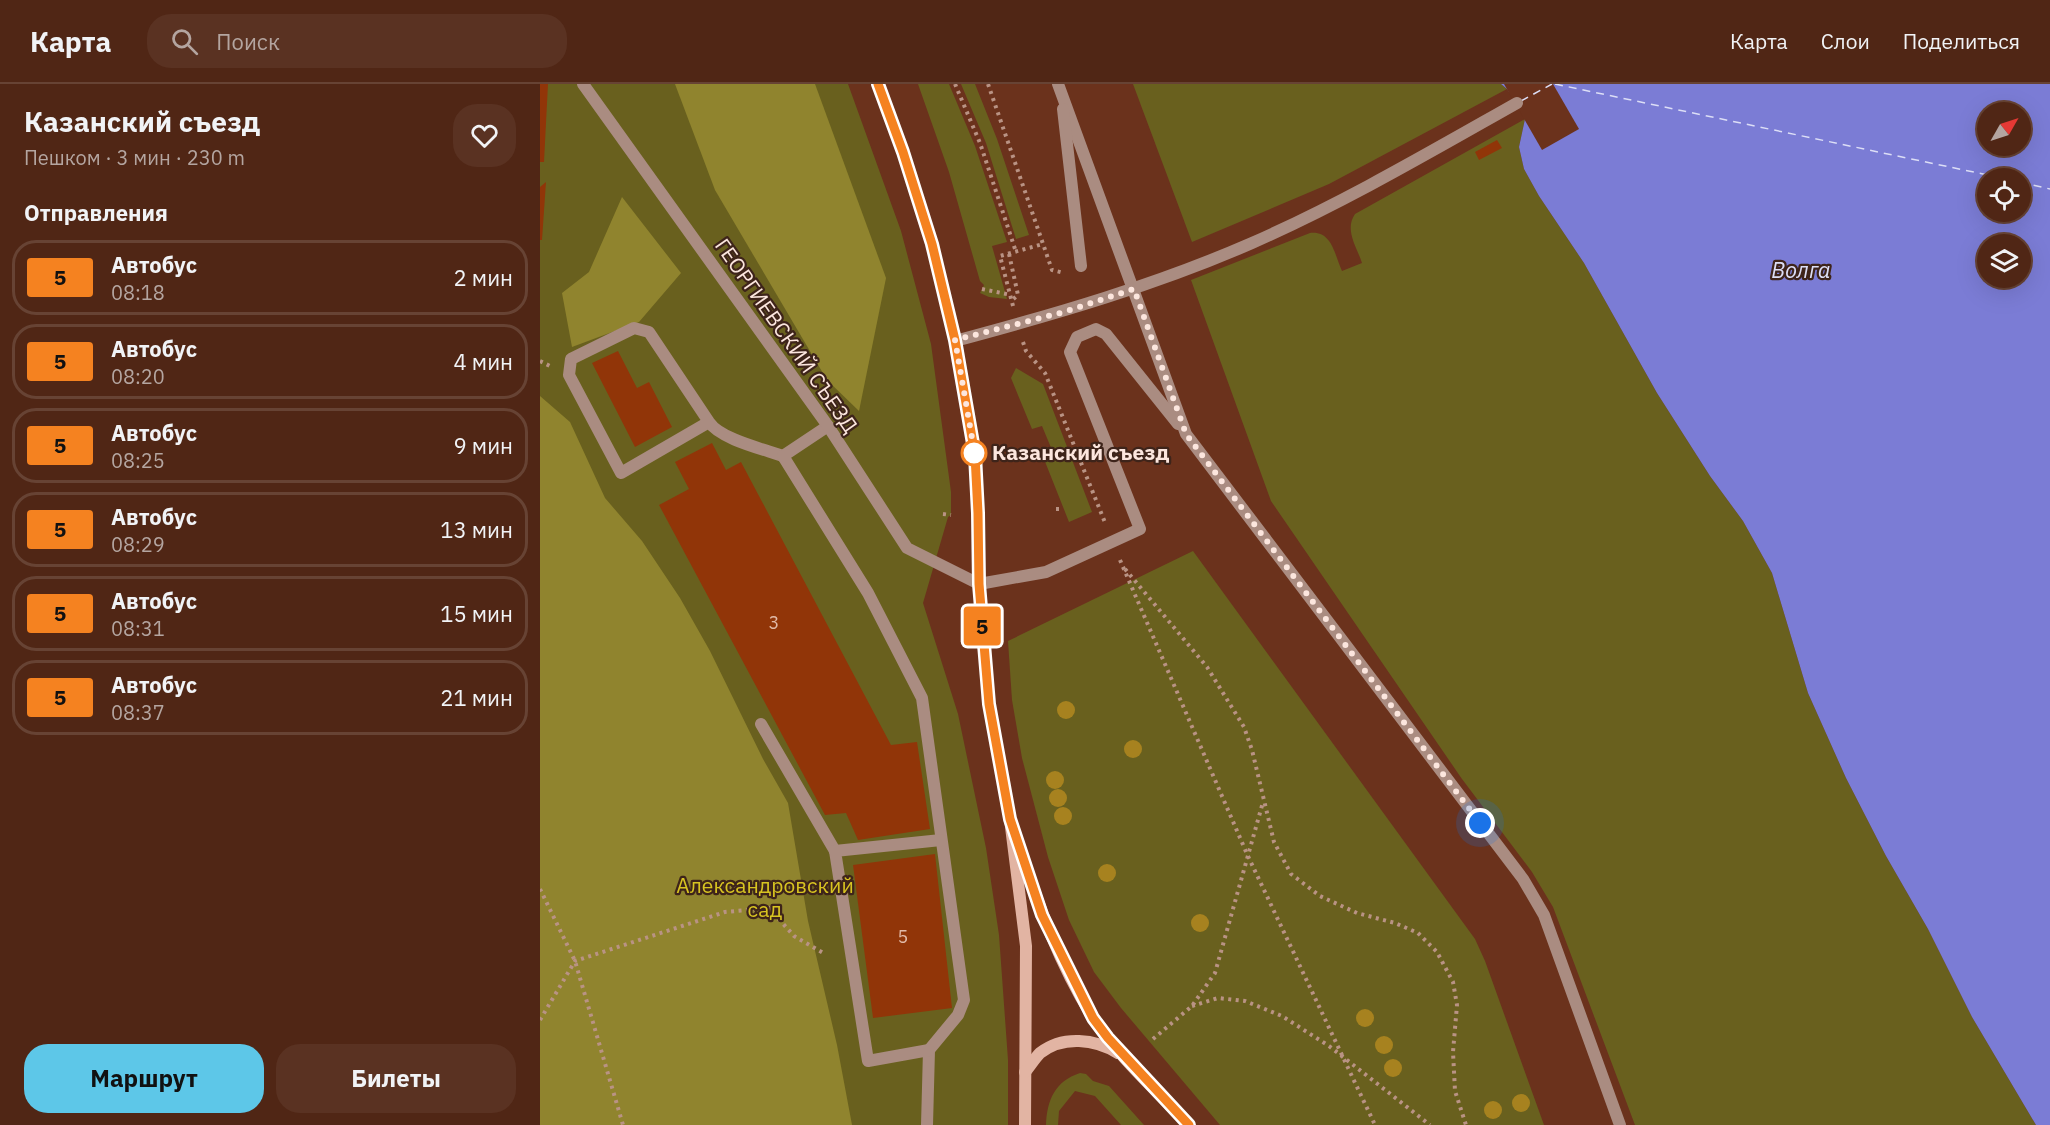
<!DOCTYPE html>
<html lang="ru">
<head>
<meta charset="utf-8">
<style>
  :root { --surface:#502615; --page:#5a3222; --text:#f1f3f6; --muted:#b4a5a0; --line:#674334; --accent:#5dc7e8 }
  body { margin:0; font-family:"IBM Plex Sans",sans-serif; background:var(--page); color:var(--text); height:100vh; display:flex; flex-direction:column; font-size:22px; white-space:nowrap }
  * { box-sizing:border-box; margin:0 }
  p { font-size:20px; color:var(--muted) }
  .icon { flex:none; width:33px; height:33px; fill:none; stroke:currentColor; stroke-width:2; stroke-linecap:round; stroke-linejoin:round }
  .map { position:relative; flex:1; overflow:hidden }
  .sheet { display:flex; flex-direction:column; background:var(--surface); width:540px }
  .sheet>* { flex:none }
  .badge { padding:0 12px; border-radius:4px; font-size:21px; line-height:39px }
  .needle { width:39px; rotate:51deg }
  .controls { position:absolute; left:1437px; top:18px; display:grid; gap:12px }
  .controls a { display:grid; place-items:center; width:54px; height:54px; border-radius:50%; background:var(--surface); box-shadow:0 6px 24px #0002,0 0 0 2px var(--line); font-size:30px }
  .you { position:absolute; width:30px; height:30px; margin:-15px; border:4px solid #fff; border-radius:50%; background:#1a73e8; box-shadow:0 0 0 9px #1a73e833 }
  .map>.badge { position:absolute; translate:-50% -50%; box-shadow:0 0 0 3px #fff }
  h2 { padding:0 24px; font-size:22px; line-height:54px }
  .round { display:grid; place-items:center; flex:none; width:63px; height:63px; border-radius:24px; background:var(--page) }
  .headline { display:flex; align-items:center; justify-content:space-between; height:102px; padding:0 24px }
  h1 { font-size:28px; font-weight:700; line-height:45px }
  .button { display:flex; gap:12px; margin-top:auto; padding:12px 24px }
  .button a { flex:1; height:69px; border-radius:24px; background:var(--accent); color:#111; font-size:24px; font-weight:700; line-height:69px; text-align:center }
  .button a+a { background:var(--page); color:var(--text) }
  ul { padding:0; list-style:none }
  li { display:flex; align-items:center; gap:18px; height:75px; margin:0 12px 9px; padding:0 12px; border:3px solid var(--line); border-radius:24px }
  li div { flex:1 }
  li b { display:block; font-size:22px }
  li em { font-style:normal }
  li .badge { min-width:66px; font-weight:700; text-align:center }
  header { display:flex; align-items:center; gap:36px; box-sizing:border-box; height:84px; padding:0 30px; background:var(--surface); border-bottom:2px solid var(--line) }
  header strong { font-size:28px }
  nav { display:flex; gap:33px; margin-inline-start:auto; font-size:21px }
  .search { width:420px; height:54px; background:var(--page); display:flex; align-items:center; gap:15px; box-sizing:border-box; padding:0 21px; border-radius:24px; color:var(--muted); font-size:22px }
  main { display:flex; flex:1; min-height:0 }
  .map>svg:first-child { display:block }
  .green { fill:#69601e }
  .forest { fill:#90842e }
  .water { fill:#7b7cd5; fill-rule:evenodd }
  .pier { fill:#6b321c }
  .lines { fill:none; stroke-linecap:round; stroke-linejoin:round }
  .ferry { stroke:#dcdef6; stroke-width:1.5; stroke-dasharray:8 6; stroke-linecap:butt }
  .building { fill:#913508 }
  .path { stroke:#b99384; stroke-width:4; stroke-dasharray:3 4.5; stroke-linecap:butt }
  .lane { stroke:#aa8c81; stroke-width:12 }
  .street { stroke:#aa8c81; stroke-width:12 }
  .secondary { stroke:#e2b4a3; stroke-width:12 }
  .tree { fill:#a7821f }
  .line-casing { stroke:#fff; stroke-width:14 }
  .line { stroke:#f58220; stroke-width:9 }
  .walk { stroke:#fce6de; stroke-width:6; stroke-dasharray:0 10.8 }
  .stop-dot { fill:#fff; stroke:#f58220; stroke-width:3 }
  .labels { text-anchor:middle; stroke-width:4.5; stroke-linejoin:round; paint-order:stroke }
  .number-label { font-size:18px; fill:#e1baa8 }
  .street-label { font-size:21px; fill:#fce6de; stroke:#3e241a }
  .stop-label { font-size:21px; font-weight:bold; fill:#fce6de; stroke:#3e241a; text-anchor:start }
  .park-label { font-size:21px; fill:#d8c421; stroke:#3e241a }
  .water-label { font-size:22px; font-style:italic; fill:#dcdef6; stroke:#3e241a }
</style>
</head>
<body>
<header>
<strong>Карта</strong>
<div class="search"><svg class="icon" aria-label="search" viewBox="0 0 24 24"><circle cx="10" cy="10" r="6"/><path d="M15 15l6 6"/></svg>Поиск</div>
<nav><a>Карта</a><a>Слои</a><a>Поделиться</a></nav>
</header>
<main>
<section class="sheet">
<div class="headline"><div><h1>Казанский съезд</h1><p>Пешком · 3 мин · 230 m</p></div><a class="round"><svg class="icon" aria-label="heart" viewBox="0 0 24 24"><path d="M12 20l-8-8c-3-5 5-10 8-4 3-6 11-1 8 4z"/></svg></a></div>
<h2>Отправления</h2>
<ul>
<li><span class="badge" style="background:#f58220;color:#111">5</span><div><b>Автобус</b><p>08:18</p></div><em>2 мин</em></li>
<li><span class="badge" style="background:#f58220;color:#111">5</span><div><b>Автобус</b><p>08:20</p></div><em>4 мин</em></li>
<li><span class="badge" style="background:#f58220;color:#111">5</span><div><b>Автобус</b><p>08:25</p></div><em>9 мин</em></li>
<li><span class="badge" style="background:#f58220;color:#111">5</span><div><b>Автобус</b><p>08:29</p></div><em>13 мин</em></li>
<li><span class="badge" style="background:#f58220;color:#111">5</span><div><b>Автобус</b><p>08:31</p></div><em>15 мин</em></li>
<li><span class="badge" style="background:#f58220;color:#111">5</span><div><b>Автобус</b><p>08:37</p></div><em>21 мин</em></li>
</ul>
<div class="button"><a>Маршрут</a><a>Билеты</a></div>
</section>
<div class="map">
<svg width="1510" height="1041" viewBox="0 0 1510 1041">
  <rect width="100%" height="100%" fill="#6b321c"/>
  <!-- green -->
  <g class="green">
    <polygon points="0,0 308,0 361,147 391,260 411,408 411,431 408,433 383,519 418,630 446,764 459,851 468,976 468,1041 0,1041"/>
    <polygon points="378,0 409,0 435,62 467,158 452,162 467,215 449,213 440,209 444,201 440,197 409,88"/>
    <polygon points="421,0 435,0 457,55 489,151 476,155 446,59"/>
    <polygon points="593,0 961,0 967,5 789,100 652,158"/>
    <path d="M 985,35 L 979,63 L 984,85 L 999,112 L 1044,179 L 1117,309 L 1170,392 L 1203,437 L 1232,489 L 1268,609 L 1306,694 L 1346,772 L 1388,845 L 1432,933 L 1496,1041 L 1095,1041 L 1013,823 L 992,788 L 922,695 L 731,417 L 651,196 L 770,149 C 792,147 794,169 802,187 L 822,179 C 817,163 804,146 815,130 Z"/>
    <polygon points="476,284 503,300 552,428 529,438 502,370 512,366 502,342 492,345 471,294"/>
    <polygon points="653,467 935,855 945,877 1004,1041 680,1041 581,924 554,888 529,836 508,773 482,674 472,616 468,557"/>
    <path d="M 540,989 L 546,990 L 553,997 L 569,1002 L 604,1041 L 581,1041 L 555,1012 L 535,1007 L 519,1027 L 518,1041 L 506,1041 C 507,1016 515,997 540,989 Z"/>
  </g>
  <!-- forest -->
  <g class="forest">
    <polygon points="135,0 275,0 346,194 319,327 287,296 175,106"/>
    <polygon points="82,113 141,189 99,238 32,263 22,209 49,188"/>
    <polygon points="0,312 30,338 65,414 102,457 140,514 170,567 223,675 248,719 268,837 297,961 312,1041 0,1041"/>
  </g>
  <!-- water -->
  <path class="water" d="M 961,0 L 1510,0 L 1510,1041 L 1496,1041 L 1432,933 L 1388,845 L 1346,772 L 1306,694 L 1268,609 L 1232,489 L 1203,437 L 1170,392 L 1117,309 L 1044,179 L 999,112 L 984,85 L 979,63 L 985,35 L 977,19 L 967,5 ZM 1448,28 L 1480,28 L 1480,62 L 1448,62 ZM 1448,94 L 1480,94 L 1480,128 L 1448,128 ZM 1448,160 L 1480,160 L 1480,194 L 1448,194 Z"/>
  <!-- pier -->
  <polygon class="pier" points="964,0 1013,0 1039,45 1002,66"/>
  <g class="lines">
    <!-- ferry -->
    <g class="ferry">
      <polyline points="1015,0 1462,94"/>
      <polyline points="981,17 1012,0"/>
      <polyline points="1480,98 1510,105"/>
    </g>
  </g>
  <!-- building -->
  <g class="building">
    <polygon points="0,0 8,0 4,78 0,78"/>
    <polygon points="957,56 962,64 939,76 935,68"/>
    <polygon points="6,98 2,156 0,156 0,103"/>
    <polygon points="78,267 97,304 109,298 132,343 95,363 52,279"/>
    <polygon points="172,359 186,386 201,378 351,661 377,658 390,745 318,756 306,729 285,731 119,421 149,405 135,378"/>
    <polygon points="395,770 412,924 333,934 313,781"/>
  </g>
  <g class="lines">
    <!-- path -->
    <g class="path">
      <polyline points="415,0 440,59 476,168"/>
      <polyline points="448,0 512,186 524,189"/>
      <polyline points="469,170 478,211 472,216"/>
      <polyline points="442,205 471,211"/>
      <polyline points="473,222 460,172 503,160"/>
      <polyline points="483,258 486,267 505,289 566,441"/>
      <polyline points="0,277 12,283"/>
      <polyline points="516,425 520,425"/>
      <polyline points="403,430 411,431"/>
      <polyline points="580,476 707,770 835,1041"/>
      <polyline points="585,485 667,583 704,643 712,666 734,758 751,790 780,812 817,829 855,839 878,849 897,868 913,898 917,921 913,968 915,1007 926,1041"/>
      <polyline points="0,805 35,877 83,1041"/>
      <polyline points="652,922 678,914 705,917 742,932 789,962 890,1041"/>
      <polyline points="0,936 35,877 185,828 229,824 254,852 285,870"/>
      <polyline points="613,955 652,922 675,889 723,718"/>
    </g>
    <!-- lane -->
    <g class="lane">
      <polyline points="518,0 646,350 983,795 1004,831 1080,1041"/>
      <polyline points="523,25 541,182"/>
      <path d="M 415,257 C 516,230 616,201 712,159 C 803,119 890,68 977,19"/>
      <path d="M 169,338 L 81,389 L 29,291 L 31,275 L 94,244 L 109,248 L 169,338 C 180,355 223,365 243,372"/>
      <polyline points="288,342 243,372 328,509 382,614 424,916 418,931 389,966 387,1041"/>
      <polyline points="439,500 506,488 600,445 530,268 537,253 556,245 566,250 638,340"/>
      <polyline points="221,640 295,767"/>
      <polyline points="389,966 328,977 295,767 401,756"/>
    </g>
    <!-- street -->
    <polyline class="street" points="43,0 288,342 367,464 439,500"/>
    <!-- secondary -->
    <g class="secondary">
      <polyline points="338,0 363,68 392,160 415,257 435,371 438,429 439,500 449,620 470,735 486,862 485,1041"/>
      <path d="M 479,762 C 498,820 520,882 554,935 C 577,971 619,1009 649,1041"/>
      <path d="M 485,988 C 490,982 495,974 500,969 C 523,951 555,955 578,969"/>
    </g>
  </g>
  <!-- trees -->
  <g class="tree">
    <circle cx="526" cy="626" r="9"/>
    <circle cx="593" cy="665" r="9"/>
    <circle cx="515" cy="696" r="9"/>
    <circle cx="518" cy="714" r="9"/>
    <circle cx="523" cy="732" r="9"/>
    <circle cx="567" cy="789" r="9"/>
    <circle cx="660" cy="839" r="9"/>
    <circle cx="825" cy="934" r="9"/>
    <circle cx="844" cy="961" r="9"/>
    <circle cx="853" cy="984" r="9"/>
    <circle cx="981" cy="1019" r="9"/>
    <circle cx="953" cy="1026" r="9"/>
  </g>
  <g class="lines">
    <defs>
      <polyline id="line" points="338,0 363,68 392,160 415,256 435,371 438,429 439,500 449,620 470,735 502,831 553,934 568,954 649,1041"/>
    </defs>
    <!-- line casing -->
    <use href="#line" class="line-casing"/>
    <!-- line -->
    <use href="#line" class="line"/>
    <!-- walk -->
    <polyline class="walk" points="434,369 435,371 415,256 524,228 594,205 646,350 940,739"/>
  </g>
  <!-- markers -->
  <circle class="stop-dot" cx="434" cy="369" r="12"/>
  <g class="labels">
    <!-- number labels -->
    <g class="number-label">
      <text x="234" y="545">3</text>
      <text x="363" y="859">5</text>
    </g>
    <!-- street labels -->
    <g class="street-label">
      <text transform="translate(246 252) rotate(55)" y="7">ГЕОРГИЕВСКИЙ СЪЕЗД</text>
    </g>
    <!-- stop labels -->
    <g class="stop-label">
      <text x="452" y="376">Казанский съезд</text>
    </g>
    <!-- park labels -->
    <g class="park-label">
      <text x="225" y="809">Александровский<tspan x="225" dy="24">сад</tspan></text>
    </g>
    <!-- water labels -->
    <g class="water-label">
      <text x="1261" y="194">Волга</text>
    </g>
  </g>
</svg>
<div class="controls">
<a><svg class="needle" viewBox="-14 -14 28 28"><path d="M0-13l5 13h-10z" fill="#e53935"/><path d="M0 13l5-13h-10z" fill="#b4a5a0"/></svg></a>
<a><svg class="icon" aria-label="locate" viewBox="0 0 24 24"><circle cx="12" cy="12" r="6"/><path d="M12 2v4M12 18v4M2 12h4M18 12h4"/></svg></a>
<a><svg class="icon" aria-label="layers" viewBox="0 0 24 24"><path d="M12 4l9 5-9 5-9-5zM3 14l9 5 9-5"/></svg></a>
</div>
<div class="you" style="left:940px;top:739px"></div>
<b class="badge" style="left:442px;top:542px;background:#f58220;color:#111">5</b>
</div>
</main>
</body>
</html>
